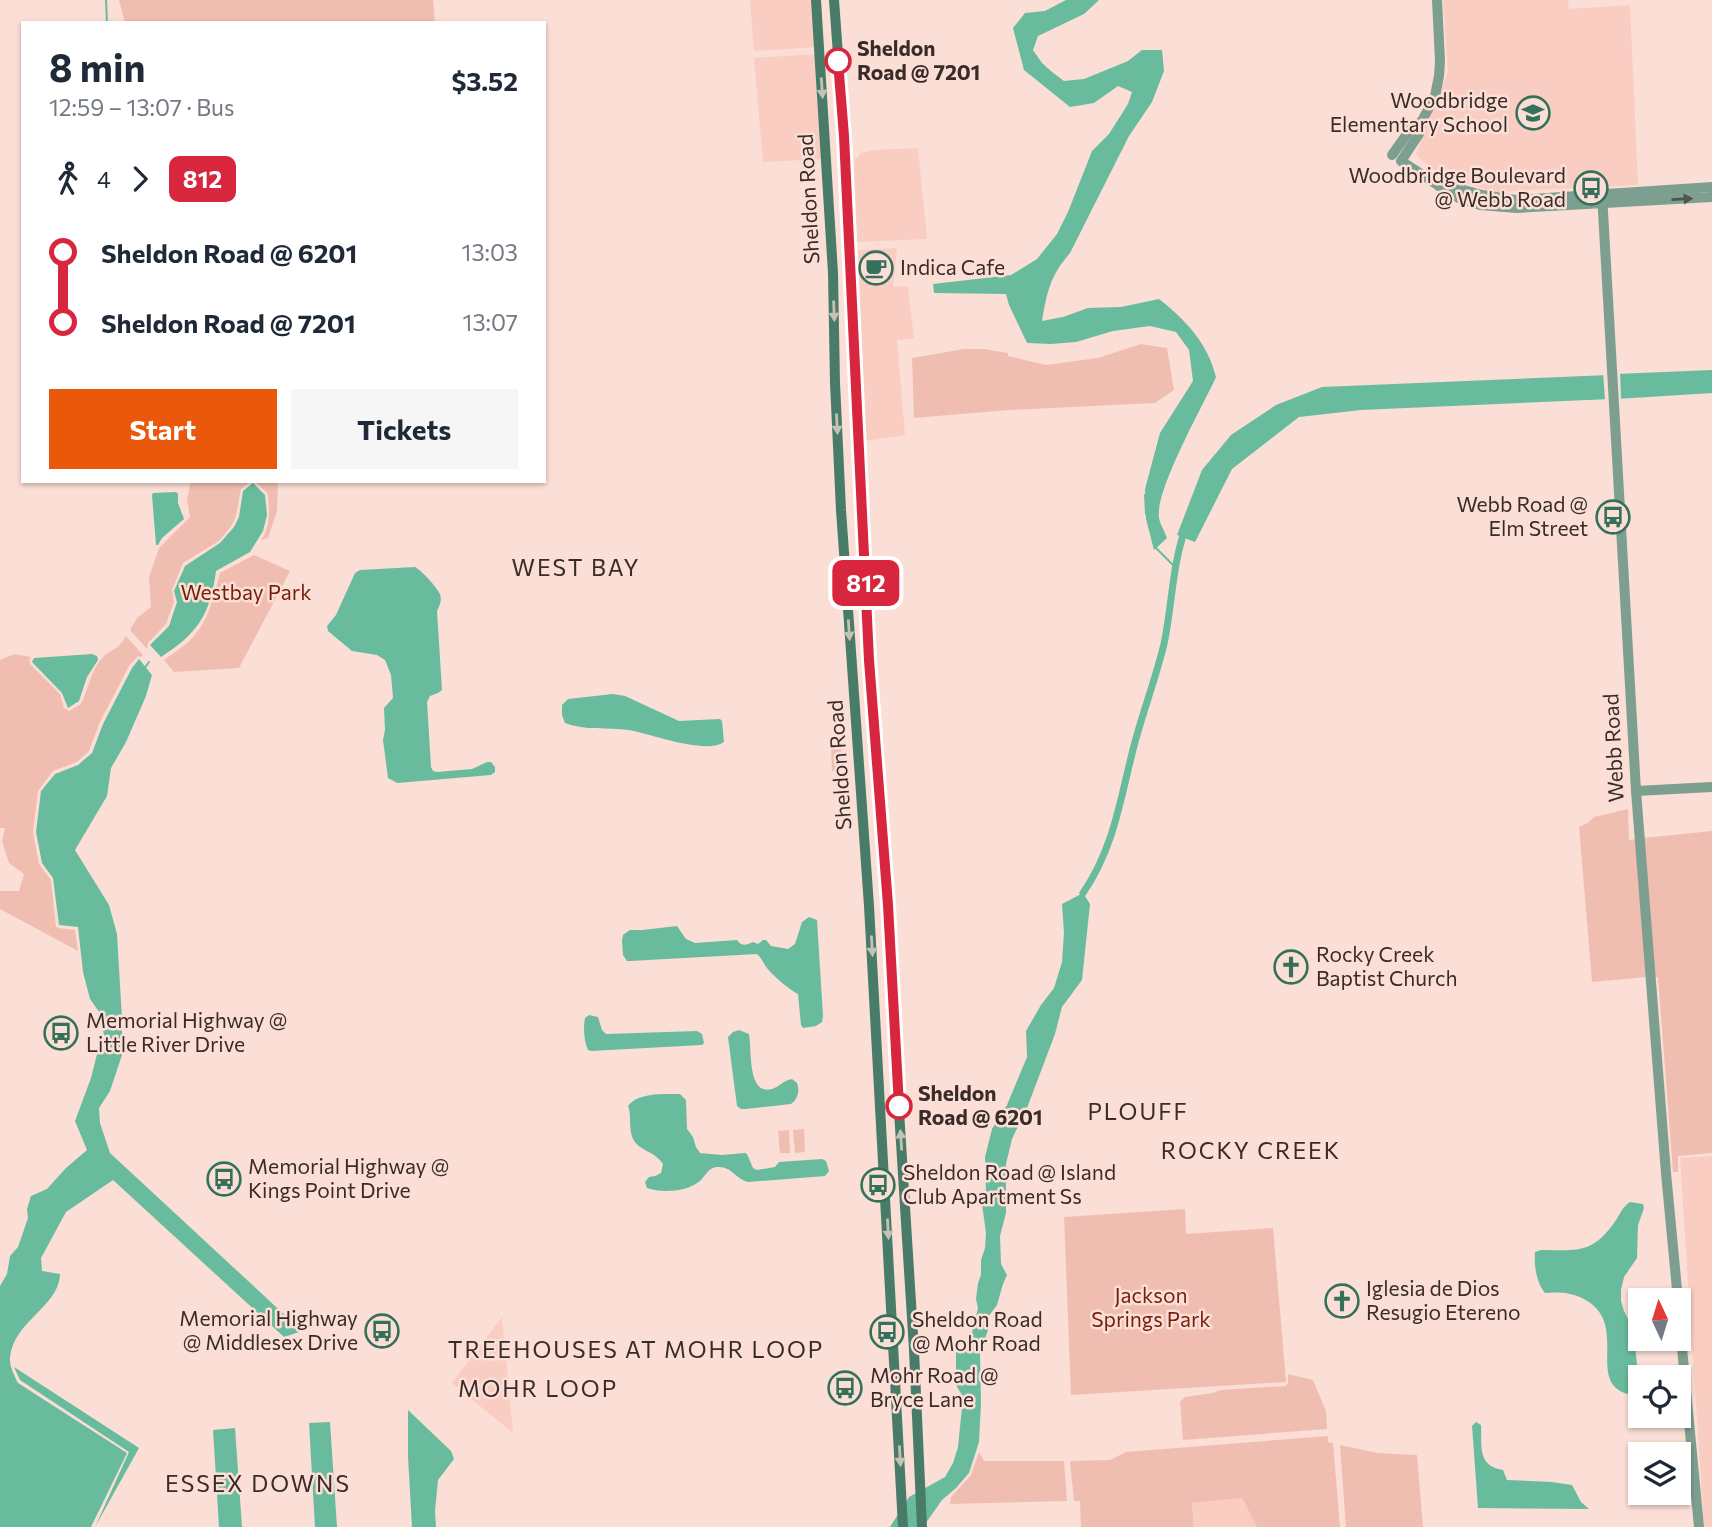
<!DOCTYPE html>
<html lang="en">
<head>
<meta charset="utf-8">
<style>
  :root { --surface:#fff; --page:#f6f6f7; --text:#1f2937; --muted:#747a83; --accent:#ea580c }
  body { margin:0; font-family:Commissioner,sans-serif; background:var(--page); color:var(--text); height:100vh; display:flex; flex-direction:column; font-size:26px; white-space:nowrap }
  * { box-sizing:border-box; margin:0 }
  p { font-size:23px; color:var(--muted) }
  .icon { flex:none; width:38px; height:38px; fill:none; stroke:currentColor; stroke-width:2; stroke-linecap:round; stroke-linejoin:round }
  .map { position:relative; flex:1; overflow:hidden }
  .panel { position:absolute; left:21px; top:21px; width:525px; height:462px; display:flex; flex-direction:column; background:var(--surface); border-radius:0px; box-shadow:0 2px 5px #0004 }
  .panel>* { flex:none }
  .badge { padding:0 14px; border-radius:10px; font-size:24px; line-height:46px }
  .needle { width:46px; rotate:356deg }
  .fabs { position:absolute; left:1628px; top:1288px; display:grid; gap:14px }
  .fabs a { display:grid; place-items:center; width:63px; height:63px; border-radius:0px; background:var(--surface); box-shadow:0 2px 5px #0004; font-size:35px }
  .map>.badge { position:absolute; translate:-50% -50%; box-shadow:0 0 0 4px #fff }
  .legs { display:flex; align-items:center; gap:10px; height:77px; padding:0 28px; font-size:23px }
  .legs p { margin-inline-start:auto }
  .head { display:flex; align-items:center; justify-content:space-between; height:119px; padding:0 28px }
  h1 { font-size:38px; font-weight:700; line-height:52px }
  .primary-button { display:flex; gap:14px; margin-top:auto; padding:14px 28px }
  .primary-button a { flex:1; height:80px; border-radius:0px; background:var(--accent); color:#fff; font-size:28px; font-weight:700; line-height:80px; text-align:center }
  .primary-button a+a { background:var(--page); color:var(--text) }
  ul { padding:0 28px; list-style:none }
  li { display:flex; align-items:center; gap:24px; height:70px; font-size:26px }
  li i { display:grid; place-items:center; width:10px; height:100%; margin:0 9px; background:currentColor }
  li i::after { content:''; width:18px; height:18px; margin:-9px; border:5px solid; border-radius:50%; background:var(--surface) }
  li p { margin-inline-start:auto }
  li:first-child i { background:linear-gradient(#0000 50%,currentColor 0) }
  li:last-child i { background:linear-gradient(currentColor 50%,#0000 0) }
  .map>svg:first-child { display:block }
  .built { fill:#f9cdc2 }
  .green { fill:#f0beb1 }
  .water { fill:#68bc9d }
  .pier { fill:#fbded6 }
  .lines { fill:none; stroke-linecap:round; stroke-linejoin:round }
  .stream { stroke:#68bc9d; stroke-width:2 }
  .canal { stroke:#68bc9d; stroke-width:7 }
  .tertiary { stroke:#7d9f90; stroke-width:10 }
  .secondary { stroke:#487c68; stroke-width:10 }
  .oneway { fill:#c5c1b5 }
  .oneway2 { fill:#51544c }
  .line-1-casing { stroke:#fff; stroke-width:16 }
  .line-1 { stroke:#d7263d; stroke-width:10 }
  .stop-1-dot { fill:#fff; stroke:#d7263d; stroke-width:3.5 }
  .labels { text-anchor:middle; stroke-width:5; stroke-linejoin:round; paint-order:stroke }
  .stop-label { font-size:21px; font-weight:bold; fill:#392c28; stroke:#fbded6; text-anchor:start }
  .poi-label { font-size:21px; fill:#392c28; stroke:#fbded6; text-anchor:start }
  .street-label { font-size:21px; fill:#392c28; stroke:#fbded6 }
  .park-label { font-size:21px; fill:#761f08; stroke:#fbded6 }
  .neighbourhood-label { font-size:23px; letter-spacing:2px; fill:#392c28; stroke:#fbded6 }
</style>
</head>
<body>
<div class="map">
<svg width="1712" height="1527" viewBox="0 0 1712 1527">
  <rect width="100%" height="100%" fill="#fbded6"/>
  <!-- built -->
  <g class="built">
    <polygon points="750,0 812,0 816,47 754,51"/>
    <polygon points="1443,0 1568,0 1569,9 1630,5 1638,185 1496,192 1445,178 1421,160 1416,154 1448,72"/>
    <polygon points="816,54 823,159 763,162 754,58"/>
    <polygon points="918,148 927,239 857,242 854,161 861,153 872,150"/>
    <polygon points="897,248 893,286 908,287 914,338 897,340 905,435 866,441 858,250"/>
    <polygon points="1712,1156 1712,1527 1704,1527 1680,1158"/>
    <polygon points="502,1317 513,1433 452,1383"/>
    <polygon points="1242,1498 1257,1527 1194,1527 1192,1503"/>
  </g>
  <!-- green -->
  <g class="green">
    <polygon points="119,0 433,0 435,23 125,23"/>
    <polygon points="1141,344 1167,348 1174,390 1155,403 1009,410 914,418 912,358 964,349 984,349 1008,353 1008,356 1046,365 1098,358"/>
    <polygon points="191,481 251,481 241,489 236,516 232,525 219,541 183,563 172,590 174,602 166,624 148,643 147,649 130,630 137,618 151,607 149,577 159,548 190,517 187,499"/>
    <path d="M 255,481 L 288,482 L 278,483 L 277,511 L 268,538 L 261,540 C 271,526 269,511 268,494 Z"/>
    <path d="M 254,555 L 290,571 L 239,668 L 174,672 L 164,660 C 172,654 180,649 187,643 C 208,625 213,599 220,573 Z"/>
    <path d="M 126,636 L 143,655 L 141,657 L 138,656 L 129,666 L 100,722 L 89,751 L 77,762 L 53,771 L 38,791 L 33,832 L 39,864 L 51,880 L 56,927 L 59,928 L 75,930 L 78,951 L 0,909 L 0,891 L 19,891 L 24,874 L 9,863 L 2,841 L 5,828 L 0,828 L 0,660 L 14,654 L 31,657 L 29,660 L 30,664 L 60,694 L 64,708 L 69,711 L 81,704 C 88,690 91,670 102,658 C 111,649 118,651 126,636 Z"/>
    <polygon points="841,747 843,770 832,771 831,748"/>
    <polygon points="1628,809 1629,840 1636,839 1647,977 1592,982 1579,827 1588,823 1594,817"/>
    <polygon points="1712,831 1712,1153 1678,1156 1678,1172 1673,1172 1658,977 1654,977 1643,838"/>
    <polygon points="804,1129 805,1152 795,1153 793,1130"/>
    <polygon points="789,1130 790,1153 780,1153 778,1131"/>
    <polygon points="1185,1209 1186,1234 1273,1228 1286,1382 1071,1395 1064,1217"/>
    <polygon points="1288,1374 1313,1380 1326,1411 1327,1429 1183,1440 1180,1402 1185,1397 1213,1393 1221,1390 1286,1386 1288,1383"/>
    <polygon points="1328,1436 1328,1442 1333,1443 1340,1527 1257,1527 1242,1498 1192,1503 1194,1527 1081,1527 1080,1501 1074,1501 1070,1461 1110,1460 1126,1452"/>
    <polygon points="1340,1445 1378,1453 1417,1455 1423,1527 1346,1527"/>
    <polygon points="979,1452 984,1461 1064,1461 1067,1501 950,1504 951,1497 971,1475"/>
  </g>
  <!-- water -->
  <g class="water">
    <path d="M 1066,0 L 1099,0 L 1084,14 L 1038,36 L 1033,50 L 1042,63 L 1052,72 L 1064,81 L 1084,79 L 1128,61 L 1142,50 L 1162,50 L 1164,71 L 1152,102 L 1129,136 L 1070,253 C 1050,276 1047,292 1042,321 L 1063,317 L 1088,308 L 1121,307 L 1159,299 C 1186,320 1208,344 1216,377 C 1203,406 1155,490 1159,518 C 1160,524 1165,532 1167,538 L 1154,550 L 1146,519 L 1145,489 L 1160,433 L 1193,381 L 1189,350 L 1176,332 L 1150,326 L 1113,331 L 1076,342 L 1051,344 L 1027,343 L 1009,305 L 1006,294 L 934,293 L 933,284 L 1011,275 L 1037,259 L 1057,234 L 1068,212 L 1092,151 L 1109,134 L 1128,104 L 1132,92 L 1118,86 L 1094,103 L 1070,107 L 1024,70 L 1013,28 L 1025,13 L 1045,11 Z"/>
    <polygon points="1712,370 1712,393 1617,399 1616,374"/>
    <polygon points="1609,375 1611,399 1361,410 1299,417 1232,469 1195,542 1177,535 1202,470 1231,435 1276,405 1322,387"/>
    <path d="M 253,483 L 265,495 L 267,515 L 263,531 L 250,552 L 216,571 C 210,615 198,633 161,657 L 150,645 L 169,626 L 177,602 L 174,591 L 185,566 L 220,543 L 234,527 L 239,517 L 243,491 Z"/>
    <polygon points="176,492 178,494 178,503 184,519 162,538 158,545 156,545 152,495 153,493"/>
    <path d="M 415,567 C 422,571 436,586 440,594 C 442,599 440,606 437,611 L 442,690 L 438,693 L 430,696 L 427,702 L 431,767 L 433,771 L 437,772 L 472,769 L 487,762 L 491,762 L 495,767 L 495,772 L 491,775 L 397,783 L 388,778 L 383,740 L 385,730 L 384,708 L 393,698 L 391,675 L 385,660 L 377,655 L 352,651 L 328,631 L 327,626 L 336,615 L 355,573 L 360,570 Z"/>
    <polygon points="92,654 97,656 98,660 87,677 79,701 68,708 62,693 32,662 34,658"/>
    <path d="M 139,659 L 152,675 L 146,696 L 126,742 L 111,768 L 107,796 L 75,850 L 109,905 L 117,934 L 122,1019 L 122,1055 L 110,1091 L 99,1108 L 100,1123 L 110,1153 L 302,1331 L 284,1337 L 113,1180 L 66,1212 L 41,1258 L 42,1271 L 60,1274 C 59,1308 10,1322 10,1362 C 11,1369 15,1377 18,1383 L 127,1453 L 91,1527 L 0,1527 L 0,1286 L 7,1274 L 10,1256 L 18,1247 L 28,1218 L 27,1209 L 31,1196 L 47,1189 L 66,1168 L 87,1150 L 75,1121 L 91,1078 L 97,1054 L 104,1037 L 102,1016 L 90,999 L 83,972 L 78,927 L 59,925 L 53,878 L 42,863 L 36,832 L 41,791 L 55,774 L 78,765 L 92,753 L 103,724 L 132,668 Z"/>
    <path d="M 613,694 L 625,696 L 679,721 L 720,719 L 722,721 L 724,742 C 706,755 651,734 629,730 C 608,727 585,731 565,723 L 562,715 L 562,705 L 568,699 Z"/>
    <polygon points="1083,893 1090,904 1082,980 1062,1007 1055,1034 1027,1108 1012,1139 1006,1164 1006,1213 1000,1236 1001,1264 1007,1275 1003,1284 997,1305 988,1317 988,1330 980,1353 981,1403 979,1442 969,1473 956,1488 942,1500 923,1527 890,1527 909,1497 945,1477 953,1463 958,1447 963,1397 956,1385 956,1351 965,1345 972,1333 978,1308 976,1299 978,1283 981,1275 981,1260 985,1248 986,1233 982,1204 986,1194 985,1157 992,1129 1007,1105 1027,1057 1026,1031 1041,1005 1054,988 1062,962 1064,933 1062,904"/>
    <path d="M 809,917 L 817,920 L 823,1016 L 822,1022 L 816,1026 L 803,1028 L 801,1025 L 798,994 C 791,991 772,975 767,968 C 763,963 762,958 757,954 L 630,961 L 627,961 L 623,955 L 622,941 L 623,935 L 627,932 L 630,930 L 642,930 L 677,926 L 686,939 L 695,943 L 737,940 C 742,947 746,945 753,942 L 758,944 L 763,940 L 766,940 L 771,946 L 788,949 L 795,944 L 802,922 Z"/>
    <path d="M 589,1015 L 598,1017 L 602,1030 L 606,1034 L 697,1031 L 702,1034 L 704,1043 L 702,1045 L 591,1051 L 588,1050 C 584,1041 583,1028 585,1018 Z"/>
    <path d="M 739,1030 L 749,1034 C 752,1050 747,1096 772,1089 C 779,1087 784,1080 792,1079 L 797,1083 C 800,1091 798,1099 791,1104 L 745,1109 L 741,1109 L 737,1106 L 728,1037 L 733,1032 Z"/>
    <path d="M 680,1094 L 686,1100 L 687,1129 L 693,1137 L 696,1147 L 700,1153 L 722,1155 L 745,1153 L 747,1154 L 753,1168 L 757,1170 L 775,1167 L 779,1162 L 822,1159 L 826,1161 L 829,1171 L 825,1176 L 748,1182 C 736,1179 732,1167 719,1167 C 706,1167 706,1178 697,1183 C 685,1192 661,1193 647,1188 L 645,1182 L 649,1177 L 655,1176 L 661,1173 L 663,1164 C 655,1151 639,1151 633,1139 C 628,1128 632,1116 628,1106 C 638,1092 665,1094 680,1094 Z"/>
    <path d="M 1630,1202 L 1643,1204 L 1644,1208 L 1638,1225 L 1637,1258 L 1624,1277 L 1621,1290 L 1621,1301 L 1624,1311 L 1633,1329 L 1638,1373 L 1632,1392 L 1628,1394 C 1584,1382 1632,1322 1582,1298 C 1569,1292 1558,1292 1545,1293 C 1536,1282 1534,1265 1535,1252 L 1541,1250 C 1576,1250 1591,1255 1614,1223 C 1620,1215 1621,1208 1630,1202 Z"/>
    <polygon points="14,1367 139,1448 95,1527 129,1452 20,1380"/>
    <polygon points="408,1410 451,1451 454,1459 438,1480 435,1511 436,1527 412,1527 408,1457"/>
    <polygon points="330,1422 337,1527 315,1527 309,1423"/>
    <path d="M 1476,1422 L 1481,1425 C 1482,1446 1477,1466 1503,1470 L 1507,1480 L 1552,1482 L 1572,1485 L 1581,1502 L 1589,1509 L 1478,1508 L 1472,1426 Z"/>
    <polygon points="235,1428 242,1527 219,1527 213,1430"/>
  </g>
  <!-- pier -->
  <polygon class="pier" points="1620,370 1621,399 1605,400 1603,371"/>
  <g class="lines">
    <!-- stream -->
    <g class="stream">
      <polyline points="106,0 107,23"/>
      <polyline points="1145,495 1146,514"/>
      <polyline points="1155,546 1157,549 1174,566"/>
      <polyline points="144,669 149,662"/>
    </g>
    <!-- canal -->
    <path class="canal" d="M 1083,893 C 1115,847 1121,794 1135,742 C 1144,709 1156,677 1164,644 C 1172,606 1172,567 1185,529"/>
    <!-- tertiary -->
    <g class="tertiary">
      <polyline points="1437,0 1440,61 1439,76 1435,96 1422,121 1419,134 1401,161 1450,193 1461,199 1480,205 1517,208 1712,197"/>
      <polyline points="1392,155 1410,130 1422,121"/>
      <polyline points="1439,186 1453,187 1482,195 1516,200 1712,187"/>
      <polyline points="1602,194 1636,791 1666,1173 1678,1300"/>
      <polyline points="1636,791 1712,787"/>
      <polyline points="1678,1306 1699,1527"/>
    </g>
    <!-- secondary -->
    <g class="secondary">
      <polyline points="816,0 833,273 835,383 841,510 869,906 903,1527"/>
      <polyline points="834,0 844,136 869,661 888,905 899,1111 914,1350 922,1527"/>
    </g>
  </g>
  <!-- one-way arrows -->
  <defs><path id="oneway-solid" d="M-6-.8H1V-3.2L6.5 0L1 3.2V.8H-6Z" transform="scale(1.75)"/></defs>
  <g class="oneway">
    <use href="#oneway-solid" transform="translate(822 88) rotate(86)"/>
    <use href="#oneway-solid" transform="translate(834 311) rotate(88)"/>
    <use href="#oneway-solid" transform="translate(837 424) rotate(87)"/>
    <use href="#oneway-solid" transform="translate(849 630) rotate(86)"/>
    <use href="#oneway-solid" transform="translate(872 946) rotate(87)"/>
    <use href="#oneway-solid" transform="translate(901 1140) rotate(-94)"/>
    <use href="#oneway-solid" transform="translate(888 1229) rotate(87)"/>
    <use href="#oneway-solid" transform="translate(900 1456) rotate(87)"/>
  </g>
  <use class="oneway2" href="#oneway-solid" transform="translate(1682 199) rotate(-3)"/>
  <g class="lines">
    <defs>
      <polyline id="line-1" points="838,61 844,136 869,660 888,905 899,1106"/>
    </defs>
    <!-- line-1 casing -->
    <use href="#line-1" class="line-1-casing"/>
    <!-- line-1 -->
    <use href="#line-1" class="line-1"/>
  </g>
  <!-- icons -->
  <defs>
    <symbol id="school-ring" viewBox="-11 -11 22 22"><circle r="9.5" fill="#fbded6" stroke="#34705a" stroke-width="1.5"/><path d="M0-5L7-2L0 1L-7-2ZM-4 1L0 2.5L4 1V4Q0 6-4 4Z" fill="#34705a"/></symbol>
    <symbol id="bus-ring" viewBox="-11 -11 22 22"><circle r="9.5" fill="#fbded6" stroke="#34705a" stroke-width="1.5"/><path d="M-5-6H5V4H4V6H2V4H-2V6H-4V4H-5ZM-3.5-4V0h7V-4ZM-3.5 1.2v1.5H-2V1.2ZM2 1.2v1.5H3.5V1.2Z" fill="#34705a"/></symbol>
    <symbol id="cafe-ring" viewBox="-11 -11 22 22"><circle r="9.5" fill="#fbded6" stroke="#34705a" stroke-width="1.5"/><path d="M-5.5-4.5H6V0H3Q3 3.5 0 3.5H-2.5Q-5.5 3.5-5.5 0ZM3-3.2v2h1.7v-2ZM-6 4.5H4V6H-6Z" fill="#34705a"/></symbol>
    <symbol id="church-ring" viewBox="-11 -11 22 22"><circle r="9.5" fill="#fbded6" stroke="#34705a" stroke-width="1.5"/><path d="M-1.2-6h2.4v3.5h3.3v2.4h-3.3V6h-2.4V-.1h-3.3v-2.4h3.3Z" fill="#34705a"/></symbol>
  </defs>
  <g fill-rule="evenodd">
    <use href="#school-ring" x="1514" y="94" width="38" height="38"/>
    <use href="#bus-ring" x="1572" y="169" width="38" height="38"/>
    <use href="#cafe-ring" x="857" y="249" width="38" height="38"/>
    <use href="#bus-ring" x="1594" y="498" width="38" height="38"/>
    <use href="#church-ring" x="1272" y="948" width="38" height="38"/>
    <use href="#bus-ring" x="42" y="1014" width="38" height="38"/>
    <use href="#bus-ring" x="205" y="1160" width="38" height="38"/>
    <use href="#bus-ring" x="859" y="1166" width="38" height="38"/>
    <use href="#church-ring" x="1323" y="1282" width="38" height="38"/>
    <use href="#bus-ring" x="363" y="1312" width="38" height="38"/>
    <use href="#bus-ring" x="868" y="1313" width="38" height="38"/>
    <use href="#bus-ring" x="826" y="1369" width="38" height="38"/>
  </g>
  <!-- markers -->
  <g class="stop-1-dot">
    <circle cx="838" cy="61" r="12"/>
    <circle cx="899" cy="1106" r="12"/>
  </g>
  <g class="labels">
    <!-- stop labels -->
    <g class="stop-label">
      <text x="857" y="56">Sheldon<tspan x="857" dy="24">Road @ 7201</tspan></text>
      <text x="918" y="1101">Sheldon<tspan x="918" dy="24">Road @ 6201</tspan></text>
    </g>
    <!-- poi labels -->
    <g class="poi-label">
      <text x="1508" y="108" text-anchor="end">Woodbridge<tspan x="1508" dy="24">Elementary School</tspan></text>
      <text x="1566" y="183" text-anchor="end">Woodbridge Boulevard<tspan x="1566" dy="24">@ Webb Road</tspan></text>
      <text x="900" y="275">Indica Cafe</text>
      <text x="1588" y="512" text-anchor="end">Webb Road @<tspan x="1588" dy="24">Elm Street</tspan></text>
      <text x="1316" y="962">Rocky Creek<tspan x="1316" dy="24">Baptist Church</tspan></text>
      <text x="86" y="1028">Memorial Highway @<tspan x="86" dy="24">Little River Drive</tspan></text>
      <text x="248" y="1174">Memorial Highway @<tspan x="248" dy="24">Kings Point Drive</tspan></text>
      <text x="903" y="1180">Sheldon Road @ Island<tspan x="903" dy="24">Club Apartment Ss</tspan></text>
      <text x="1366" y="1296">Iglesia de Dios<tspan x="1366" dy="24">Resugio Etereno</tspan></text>
      <text x="358" y="1326" text-anchor="end">Memorial Highway<tspan x="358" dy="24">@ Middlesex Drive</tspan></text>
      <text x="912" y="1327">Sheldon Road<tspan x="912" dy="24">@ Mohr Road</tspan></text>
      <text x="870" y="1383">Mohr Road @<tspan x="870" dy="24">Bryce Lane</tspan></text>
    </g>
    <!-- street labels -->
    <g class="street-label">
      <text transform="translate(809 199) rotate(-93)" y="7">Sheldon Road</text>
      <text transform="translate(1614 748) rotate(-93)" y="7">Webb Road</text>
      <text transform="translate(840 765) rotate(-94)" y="7">Sheldon Road</text>
    </g>
    <!-- park labels -->
    <g class="park-label">
      <text x="246" y="600">Westbay Park</text>
      <text x="1151" y="1303">Jackson<tspan x="1151" dy="24">Springs Park</tspan></text>
    </g>
    <!-- neighbourhood labels -->
    <g class="neighbourhood-label">
      <text x="576" y="576">WEST BAY</text>
      <text x="1138" y="1120">PLOUFF</text>
      <text x="1251" y="1159">ROCKY CREEK</text>
      <text x="636" y="1358">TREEHOUSES AT MOHR LOOP</text>
      <text x="538" y="1397">MOHR LOOP</text>
      <text x="258" y="1492">ESSEX DOWNS</text>
    </g>
  </g>
</svg>
<div class="fabs">
<a><svg class="needle" viewBox="-14 -14 28 28"><path d="M0-13l5 13h-10z" fill="#e53935"/><path d="M0 13l5-13h-10z" fill="#747a83"/></svg></a>
<a><svg class="icon" aria-label="locate" viewBox="0 0 24 24"><circle cx="12" cy="12" r="6"/><path d="M12 2v4M12 18v4M2 12h4M18 12h4"/></svg></a>
<a><svg class="icon" aria-label="layers" viewBox="0 0 24 24"><path d="M12 4l9 5-9 5-9-5zM3 14l9 5 9-5"/></svg></a>
</div>
<b class="badge" style="left:866px;top:583px;background:#d7263d;color:#fff">812</b>
<section class="panel">
<div class="head"><div><h1>8 min</h1><p>12:59 – 13:07 · Bus</p></div><b>$3.52</b></div>
<div class="legs"><svg class="icon" aria-label="walk" viewBox="0 0 24 24"><circle cx="13" cy="4" r="2"/><path d="M13 8l-2 6 4 7M11 14l-3 7M7 12l3-4h3l4 4"/></svg>4<svg class="icon" aria-label="forward" viewBox="0 0 24 24"><path d="M9 5l7 7-7 7"/></svg><b class="badge" style="background:#d7263d;color:#fff">812</b></div>
<ul>
<li><i style="color:#d7263d"></i><b>Sheldon Road @ 6201</b><p>13:03</p></li>
<li><i style="color:#d7263d"></i><b>Sheldon Road @ 7201</b><p>13:07</p></li>
</ul>
<div class="primary-button"><a>Start</a><a>Tickets</a></div>
</section>
</div>
</body>
</html>
